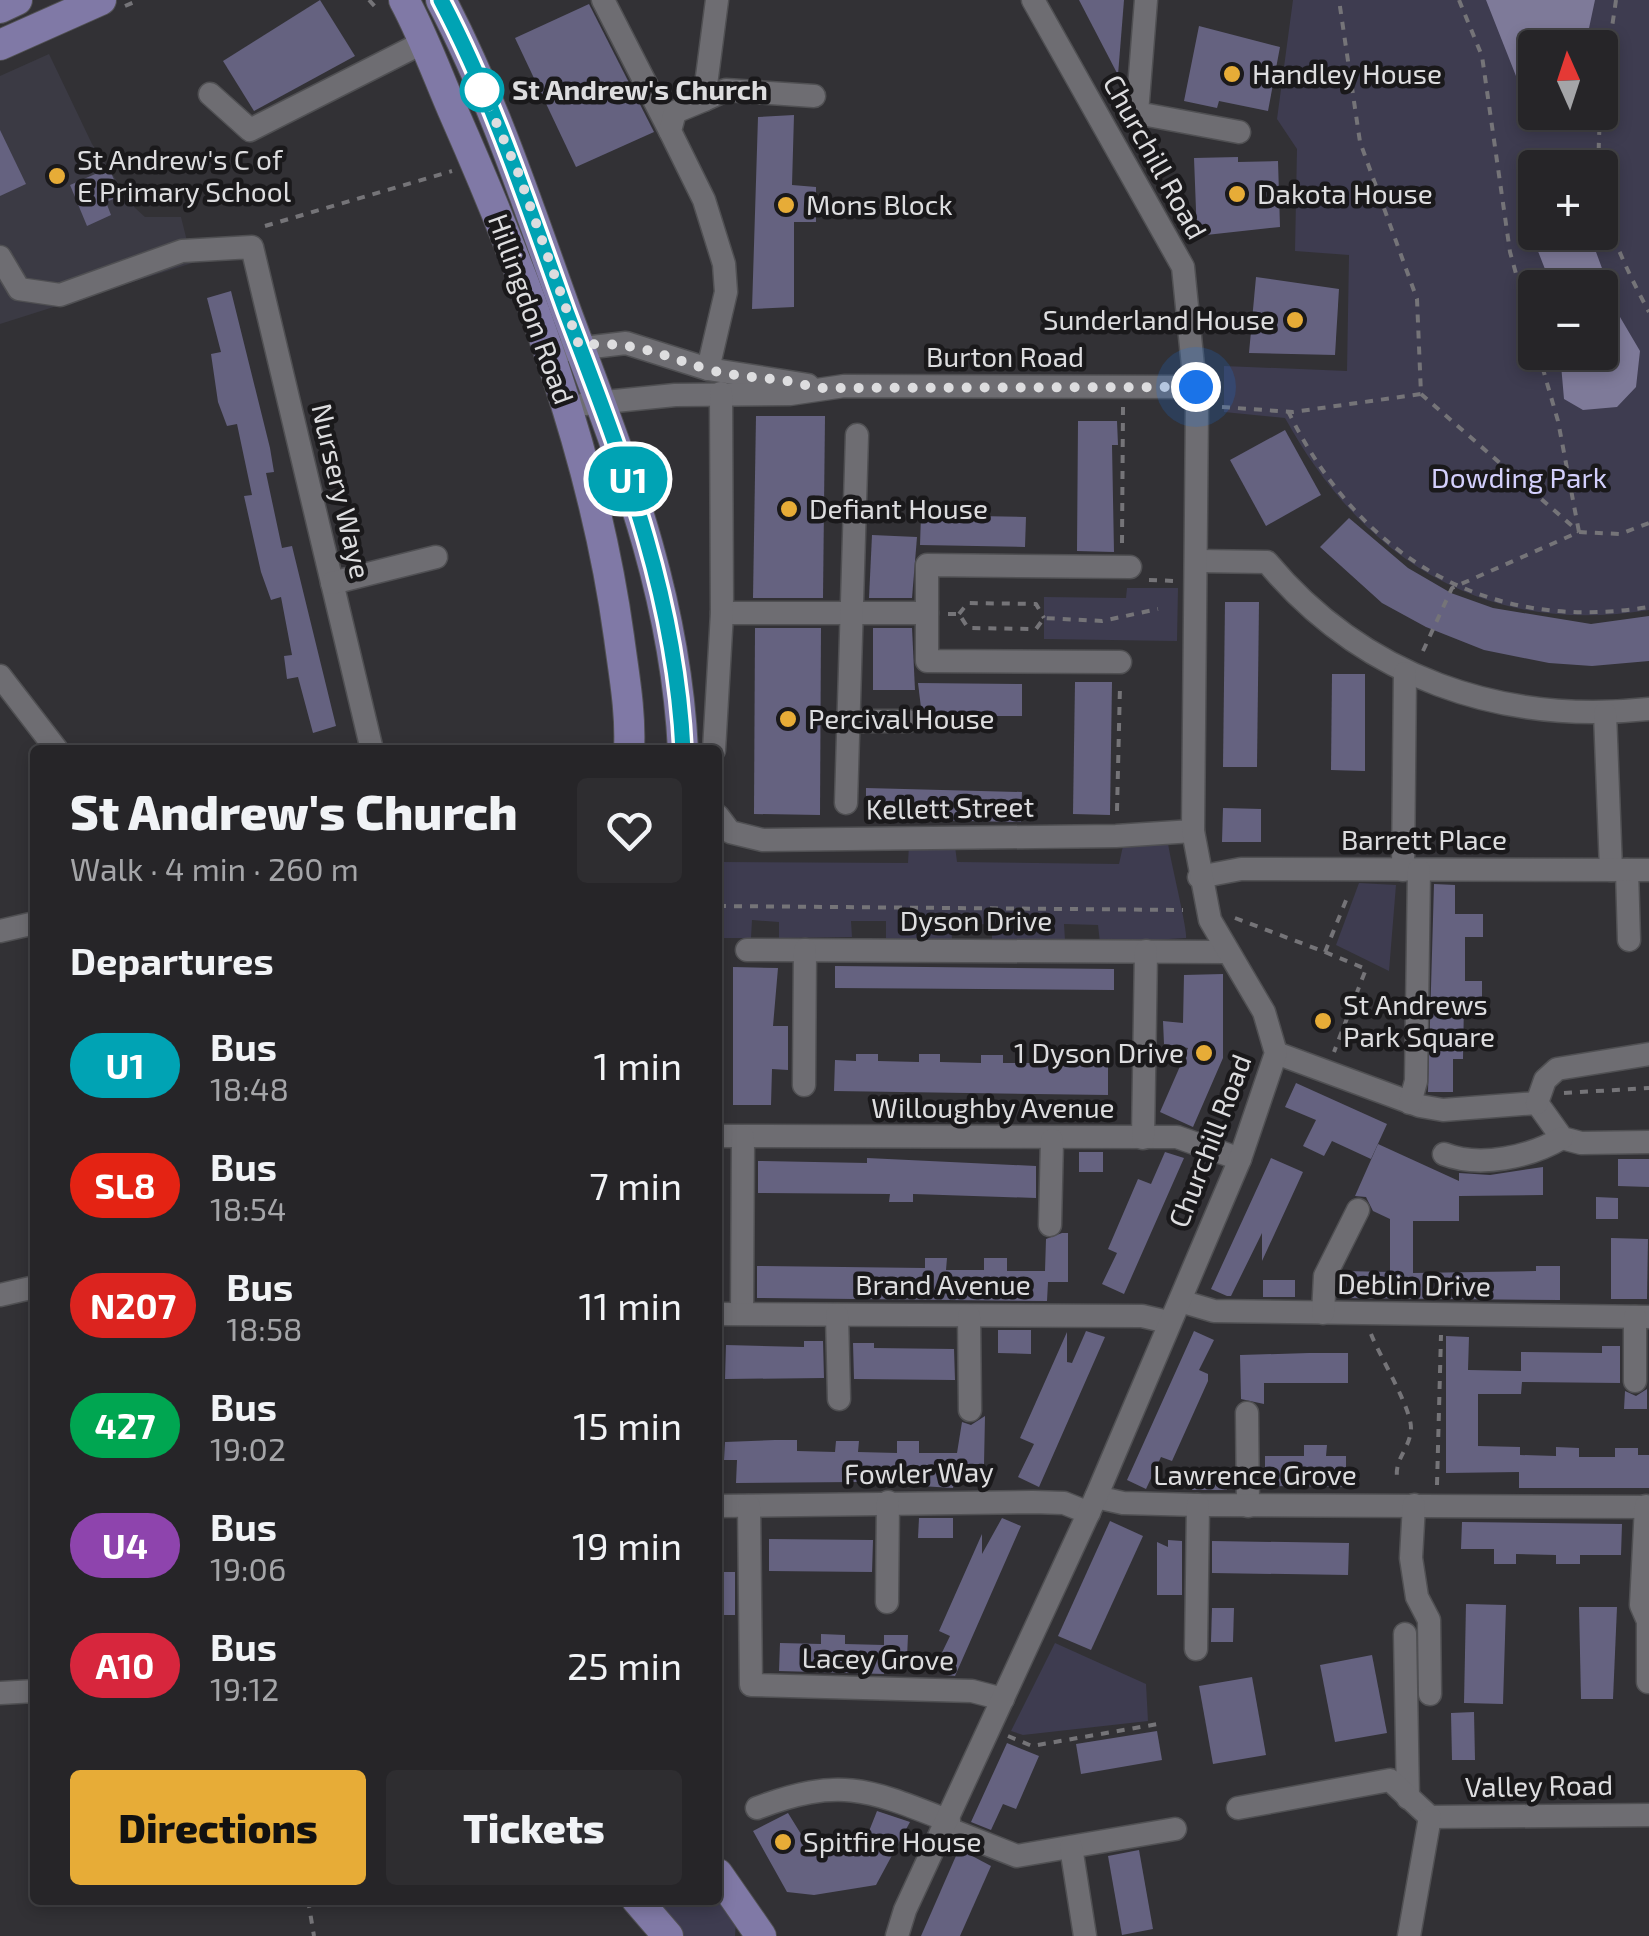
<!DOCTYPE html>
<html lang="en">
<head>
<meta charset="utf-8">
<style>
  :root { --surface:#262528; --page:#2e2d30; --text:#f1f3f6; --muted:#a4a5a8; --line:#424245; --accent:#e7ac37 }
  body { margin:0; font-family:"Exo 2",sans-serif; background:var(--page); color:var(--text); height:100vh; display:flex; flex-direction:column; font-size:38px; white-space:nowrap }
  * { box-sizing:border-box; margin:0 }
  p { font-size:32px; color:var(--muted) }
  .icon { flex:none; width:55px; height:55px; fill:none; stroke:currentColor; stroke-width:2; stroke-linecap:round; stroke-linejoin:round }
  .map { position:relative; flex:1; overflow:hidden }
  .sheet { position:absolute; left:30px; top:745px; width:692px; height:1160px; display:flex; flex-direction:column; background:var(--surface); border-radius:10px; box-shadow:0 5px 15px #0003,0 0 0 2px var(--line) }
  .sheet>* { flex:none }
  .badge { padding:0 20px; border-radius:32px; font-size:35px; line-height:65px }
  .needle { width:65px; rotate:357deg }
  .fabs { position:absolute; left:1518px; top:30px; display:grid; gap:20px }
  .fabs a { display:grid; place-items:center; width:100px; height:100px; border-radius:10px; background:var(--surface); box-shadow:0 5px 15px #0003,0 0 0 2px var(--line); font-size:50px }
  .you { position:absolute; width:50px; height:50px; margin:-25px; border:8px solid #fff; border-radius:50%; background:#1a73e8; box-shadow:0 0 0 15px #1a73e833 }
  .map>.badge { position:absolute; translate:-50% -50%; box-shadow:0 0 0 5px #fff }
  h2 { padding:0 40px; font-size:38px; line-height:90px }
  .round { display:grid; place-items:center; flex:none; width:105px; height:105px; border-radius:10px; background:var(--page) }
  .summary { display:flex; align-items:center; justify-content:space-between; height:170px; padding:0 40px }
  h1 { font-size:48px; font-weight:800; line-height:75px }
  .button { display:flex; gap:20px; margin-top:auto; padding:20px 40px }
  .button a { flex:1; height:115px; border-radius:10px; background:var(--accent); color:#111; font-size:40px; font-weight:800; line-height:115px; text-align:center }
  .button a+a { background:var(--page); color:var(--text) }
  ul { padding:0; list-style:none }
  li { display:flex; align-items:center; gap:30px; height:120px; padding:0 40px }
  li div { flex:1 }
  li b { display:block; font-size:38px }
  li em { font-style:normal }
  li .badge { min-width:110px; font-weight:700; text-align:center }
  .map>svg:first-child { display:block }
  .built { fill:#3b3a44 }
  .green { fill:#3e3c50; fill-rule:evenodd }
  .water { fill:#7e7a99 }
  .building { fill:#656280 }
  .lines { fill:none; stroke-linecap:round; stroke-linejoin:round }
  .minor-casing { stroke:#505053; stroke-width:25 }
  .major-casing { stroke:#505053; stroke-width:32 }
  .path { stroke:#757478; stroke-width:4; stroke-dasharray:8 8; stroke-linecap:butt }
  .minor { stroke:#6e6d72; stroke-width:22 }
  .major { stroke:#8079a6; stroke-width:30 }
  .line-casing { stroke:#fff; stroke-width:22 }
  .line { stroke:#00a3b4; stroke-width:15 }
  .walk { stroke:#dddddf; stroke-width:10; stroke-dasharray:0 18 }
  .poi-dot { fill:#e7ac37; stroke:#1a191b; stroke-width:4 }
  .stop-dot { fill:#fff; stroke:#00a3b4; stroke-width:5 }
  .labels { text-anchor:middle; stroke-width:9; stroke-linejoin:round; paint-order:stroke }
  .poi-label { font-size:28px; fill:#dddddf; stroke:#1a191b; text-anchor:start }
  .stop-label { font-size:28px; font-weight:bold; fill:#dddddf; stroke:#1a191b; text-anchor:start }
  .street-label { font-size:28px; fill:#dddddf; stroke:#1a191b }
  .park-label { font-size:28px; fill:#d4d0fd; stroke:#1a191b }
</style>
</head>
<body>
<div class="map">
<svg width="1649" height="1936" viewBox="0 0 1649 1936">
  <rect width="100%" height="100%" fill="#323135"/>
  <!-- built -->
  <polygon class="built" points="49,54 92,144 135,208 145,217 181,217 188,245 227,252 0,324 0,76"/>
  <!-- green -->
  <g class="green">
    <path d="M 1293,0 L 1649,0 L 1649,610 C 1484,637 1363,559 1285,418 L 1224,412 L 1224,366 L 1347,371 L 1349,255 L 1295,251 L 1297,149 L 1277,119 ZM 1535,48 L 1600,48 L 1600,112 L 1535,112 ZM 1535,168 L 1600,168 L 1600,232 L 1535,232 ZM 1535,288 L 1600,288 L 1600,352 L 1535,352 Z"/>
    <polygon points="1127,588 1178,588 1177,641 1044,639 1044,597 1126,598"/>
    <path d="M 1168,843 C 1170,859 1188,931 1186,938 L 1100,943 L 1098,925 L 1064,924 L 1065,940 L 992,941 L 992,924 L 951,925 L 952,939 L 886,939 L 886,921 L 851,921 L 852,937 L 779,938 L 779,922 L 752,920 L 751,938 L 718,938 L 719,862 L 908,863 L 909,845 L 955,846 L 957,862 L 1119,864 L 1123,846 Z"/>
    <polygon points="1359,883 1396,885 1389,971 1336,945"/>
    <polygon points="1055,1643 1146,1684 1148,1721 1023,1735 1011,1731"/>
    <polygon points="718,1875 736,1921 735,1936 668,1936 637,1900 718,1900"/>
  </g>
  <!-- water -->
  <g class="water">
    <polygon points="1486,0 1595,0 1585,47 1535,48 1533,88 1516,76"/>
    <polygon points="1540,233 1589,233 1620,317 1640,351 1636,387 1617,407 1583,410 1564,399 1560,353 1600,352 1600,288 1552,287 1534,241"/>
  </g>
  <!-- building -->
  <g class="building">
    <polygon points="320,0 355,56 254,111 223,61"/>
    <polygon points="1079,0 1124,0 1118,75"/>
    <polygon points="589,4 654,132 576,167 515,38"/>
    <polygon points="1199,26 1280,47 1268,111 1219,101 1217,108 1184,101"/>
    <polygon points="794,115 792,185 816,187 816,222 794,222 794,307 752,309 758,117"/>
    <polygon points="0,130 26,184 0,196"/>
    <polygon points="1238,157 1238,162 1278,161 1280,227 1197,236 1194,158"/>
    <polygon points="109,168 121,196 106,202 111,215 87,226 70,185"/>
    <polygon points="1256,277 1339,289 1335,355 1249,353"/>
    <polygon points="231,291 270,448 274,472 266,473 282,548 292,546 336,726 313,733 298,677 287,679 284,656 292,655 281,597 271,600 261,572 244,496 252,495 237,424 227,426 218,402 211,354 221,352 207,298"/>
    <polygon points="756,416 825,416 823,598 753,598"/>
    <polygon points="1078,421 1117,421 1118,445 1112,445 1114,552 1077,551"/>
    <polygon points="1285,430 1321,495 1266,526 1230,460"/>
    <polygon points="921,515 1026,517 1025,547 920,545"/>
    <polygon points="1349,518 1408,568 1451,593 1493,608 1591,624 1649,616 1649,661 1592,666 1549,663 1484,650 1426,627 1382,603 1320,547"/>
    <polygon points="872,535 917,537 912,598 869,598"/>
    <polygon points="1225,602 1259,602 1257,767 1223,767"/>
    <polygon points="755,628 821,628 820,815 754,814"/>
    <polygon points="873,628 912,628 915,690 873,690"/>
    <polygon points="1332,674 1365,674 1365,771 1331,770"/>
    <polygon points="1075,682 1112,682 1110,815 1073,814"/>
    <polygon points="918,683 1022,684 1022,716 922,716"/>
    <polygon points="866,788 1022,792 1021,822 866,819"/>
    <polygon points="1223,808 1261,809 1261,842 1222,842"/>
    <polygon points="1434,884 1455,885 1455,914 1483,914 1483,937 1465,937 1465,981 1482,981 1482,1002 1464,1002 1463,1059 1453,1059 1453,1092 1428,1092"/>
    <polygon points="835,966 1114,969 1114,990 835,988"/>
    <polygon points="733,967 778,968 773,1026 788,1026 788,1070 772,1069 771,1105 733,1105"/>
    <polygon points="1223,974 1223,1058 1193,1127 1160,1112 1188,1048 1164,1044 1163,1021 1183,1023 1184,975"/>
    <polygon points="856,1054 878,1054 878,1061 919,1062 919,1054 940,1054 940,1062 981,1063 981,1055 1003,1055 1003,1063 1044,1063 1044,1055 1065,1055 1065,1063 1108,1063 1108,1095 834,1091 835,1060 856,1061"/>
    <polygon points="1296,1083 1387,1124 1371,1159 1332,1141 1324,1156 1303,1146 1316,1120 1285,1107"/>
    <polygon points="1378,1144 1459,1181 1459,1173 1490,1175 1543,1167 1543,1195 1459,1196 1459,1221 1413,1221 1413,1273 1536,1271 1536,1266 1560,1266 1560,1300 1339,1298 1344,1271 1390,1272 1390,1219 1373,1211 1366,1197 1355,1196"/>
    <rect x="1079" y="1152" width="24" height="20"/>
    <polygon points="1165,1152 1184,1158 1124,1294 1102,1284 1117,1253 1108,1249 1138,1179 1151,1184"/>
    <polygon points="867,1158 1036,1166 1036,1198 913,1194 913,1202 889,1202 890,1194 758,1193 758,1161 867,1163"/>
    <polygon points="1271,1158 1303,1172 1262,1261 1262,1233 1231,1296 1227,1296 1211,1289"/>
    <polygon points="1618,1159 1649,1159 1649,1187 1618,1186"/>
    <polygon points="1596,1197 1618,1198 1618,1219 1596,1219"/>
    <polygon points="1062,1233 1068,1233 1068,1282 1048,1282 1047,1301 757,1298 757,1266 925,1268 925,1258 947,1258 946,1270 984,1270 984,1258 1007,1258 1007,1271 1045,1271 1046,1239"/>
    <polygon points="1611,1238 1648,1239 1647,1299 1611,1299"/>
    <rect x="1263" y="1280" width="32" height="17"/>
    <polygon points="998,1330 1031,1330 1031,1354 998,1353"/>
    <polygon points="1086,1331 1105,1337 1039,1487 1018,1477 1034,1444 1020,1438 1067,1332 1067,1362 1072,1363"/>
    <polygon points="1194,1331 1214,1340 1199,1370 1208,1374 1208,1381 1172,1461 1161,1457 1146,1489 1127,1480"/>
    <polygon points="1446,1336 1469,1337 1468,1370 1521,1371 1521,1352 1602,1353 1602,1346 1620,1346 1620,1383 1522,1382 1521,1394 1478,1394 1478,1446 1520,1447 1520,1455 1556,1456 1556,1447 1579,1448 1579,1457 1615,1457 1615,1448 1638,1448 1638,1455 1649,1455 1649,1488 1519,1488 1519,1472 1446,1473"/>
    <polygon points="804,1341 823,1341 824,1378 725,1379 726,1345 804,1347"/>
    <polygon points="853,1343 874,1343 874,1348 954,1349 955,1380 854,1379"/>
    <polygon points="1309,1353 1348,1353 1348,1383 1264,1383 1264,1404 1241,1399 1240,1355"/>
    <polygon points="1647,1389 1647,1409 1624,1409 1625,1391 1636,1396"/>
    <polygon points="985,1416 984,1464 957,1464 953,1488 856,1482 736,1483 737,1460 724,1460 725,1442 775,1440 797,1440 797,1451 835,1452 836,1441 859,1441 858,1452 897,1453 897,1441 919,1441 919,1453 957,1453 962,1422 971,1425"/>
    <polygon points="1304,1445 1327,1445 1326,1456 1346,1456 1346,1487 1265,1486 1265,1456 1304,1456"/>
    <polygon points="1193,1468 1227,1468 1227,1490 1192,1490"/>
    <polygon points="919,1518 953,1518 953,1538 918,1538"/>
    <polygon points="1002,1518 1021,1526 955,1676 947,1675 934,1669 950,1636 939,1631 982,1534 982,1554"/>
    <polygon points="1110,1521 1143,1536 1091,1650 1058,1636"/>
    <polygon points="1462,1522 1622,1524 1621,1555 1580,1555 1580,1564 1556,1564 1556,1555 1516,1554 1516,1564 1494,1564 1494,1549 1461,1549"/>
    <polygon points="769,1539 873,1540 872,1572 769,1571"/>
    <polygon points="1168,1540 1182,1541 1182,1595 1157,1595 1157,1542 1168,1547"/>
    <polygon points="1212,1541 1349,1543 1348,1575 1212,1573"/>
    <rect x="718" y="1572" width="17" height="43"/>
    <polygon points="1466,1604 1506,1605 1503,1704 1464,1703"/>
    <polygon points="1579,1607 1617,1607 1613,1699 1581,1699"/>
    <polygon points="1212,1608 1234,1608 1233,1642 1211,1642"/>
    <polygon points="821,1634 845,1635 845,1644 884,1645 884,1635 908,1635 907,1658 885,1657 884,1674 779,1671 780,1643 821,1644"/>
    <polygon points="1372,1655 1387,1733 1335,1742 1320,1665"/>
    <polygon points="1252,1677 1266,1755 1213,1764 1199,1686"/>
    <polygon points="1474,1712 1475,1760 1452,1760 1451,1713"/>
    <polygon points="1157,1731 1162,1760 1081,1774 1076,1744"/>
    <polygon points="1007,1743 1039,1756 1016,1809 1003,1804 991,1830 971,1822"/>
    <polygon points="877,1811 910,1822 876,1885 814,1895 787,1892 753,1831 788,1813 814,1855 860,1854"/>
    <polygon points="959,1849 991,1866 960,1936 921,1936"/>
    <polygon points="1139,1850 1153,1929 1122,1935 1108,1856"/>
  </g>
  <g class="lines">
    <defs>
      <g id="minor">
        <polyline points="603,0 670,131"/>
        <polyline points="1146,0 1137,113 1239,132"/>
        <polyline points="210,94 250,130 424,42"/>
        <polyline points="704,100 726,90 814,96"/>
        <polyline points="0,257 19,289 60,295 182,251 252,247 372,750"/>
        <polyline points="567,350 626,343 708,369 808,385"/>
        <polyline points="708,369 726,292 724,264 704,200 670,131 675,112 704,100 717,0"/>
        <polyline points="585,404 675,395 790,394 844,386 1196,387"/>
        <path d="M 1198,561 L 1267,562 C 1363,677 1501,725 1649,709"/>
        <polyline points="332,583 436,557"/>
        <polyline points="722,613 927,613"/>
        <polyline points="1120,662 927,661 927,565 1130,567"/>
        <polyline points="0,676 57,750"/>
        <polyline points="1605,713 1611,870"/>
        <polyline points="847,721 908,721"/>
        <polyline points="714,750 722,613 721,393"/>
        <polyline points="846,803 857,435"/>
        <polyline points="718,816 730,832 763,840 1116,836 1193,831"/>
        <polyline points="1403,870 1405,673"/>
        <polyline points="1627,870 1629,940"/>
        <polyline points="1199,877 1241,869 1649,870"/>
        <polyline points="0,931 35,923"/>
        <polyline points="747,950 1226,952"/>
        <polyline points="1276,1053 1420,1106 1443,1110 1537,1103 1562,1138 1581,1143 1649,1142"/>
        <polyline points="804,1085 805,950"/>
        <polyline points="1410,1103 1416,1081 1419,870"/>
        <polyline points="1537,1103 1545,1080 1557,1069 1649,1054"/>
        <polyline points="718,1136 1177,1137 1240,1159"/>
        <polyline points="1143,1138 1146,951"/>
        <path d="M 1444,1154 C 1480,1168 1530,1157 1562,1138"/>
        <polyline points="1050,1225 1052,1140"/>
        <polyline points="0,1295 35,1287"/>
        <polyline points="1180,1301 1214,1311 1649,1317"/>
        <polyline points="742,1313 743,1137"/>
        <polyline points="1323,1313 1325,1276 1358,1210"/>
        <polyline points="718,1314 1142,1316 1168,1322"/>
        <polyline points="837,1315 839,1399"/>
        <polyline points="969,1316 970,1410"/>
        <polyline points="1635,1381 1635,1317"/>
        <polyline points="1247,1413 1248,1506"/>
        <polyline points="1096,1497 1123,1503 1198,1505 1649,1507"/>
        <polyline points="1414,1505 1411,1558 1417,1597 1429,1620 1430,1694"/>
        <polyline points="718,1506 1033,1502 1064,1503 1089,1513"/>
        <polyline points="749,1506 751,1685 972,1691 1003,1699"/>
        <polyline points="1646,1506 1641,1605 1648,1621 1648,1682"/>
        <polyline points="887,1602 888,1502"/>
        <polyline points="1405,1634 1408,1798"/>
        <polyline points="1196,1649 1198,1505"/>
        <polyline points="0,1693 35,1691"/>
        <path d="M 757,1808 C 841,1776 870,1790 949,1821"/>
        <polyline points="1238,1808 1390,1780 1430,1817 1649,1815"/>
        <polyline points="946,1828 1017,1856 1175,1829"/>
        <polyline points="1071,1847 1085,1936"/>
        <polyline points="897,1936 905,1910 1096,1497 1240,1159 1276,1053 1264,1012 1210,920 1193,831 1197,406 1183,267 1033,0"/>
        <polyline points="1409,1936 1430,1817"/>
      </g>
      <g id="major">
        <path d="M 404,0 C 423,35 437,74 453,111 C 527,279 594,454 619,637 C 624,675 631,712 629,750"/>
        <path d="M 441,0 C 493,99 528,206 566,311 C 621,459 675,589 683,750"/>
        <polyline points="0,8 17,0"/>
        <polyline points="0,45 101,0"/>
        <polyline points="718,1874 761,1936"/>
        <polyline points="637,1900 668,1936"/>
      </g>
    </defs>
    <!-- minor casing -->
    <use href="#minor" class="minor-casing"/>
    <!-- major casing -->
    <use href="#major" class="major-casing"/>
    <!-- path -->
    <g class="path">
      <polyline points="369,0 378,10"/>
      <polyline points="1459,0 1482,56 1510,252 1535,342"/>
      <path d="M 1616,0 C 1607,65 1587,158 1608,221 C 1618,252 1634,284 1649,312"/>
      <polyline points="125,6 139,0"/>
      <polyline points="265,226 452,171"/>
      <polyline points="1538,352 1558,421 1579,532"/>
      <polyline points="1421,394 1579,532"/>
      <polyline points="1222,407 1293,412 1421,394 1417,299 1360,142 1339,0"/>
      <path d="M 1288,411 C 1359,556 1486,634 1649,607"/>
      <polyline points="1122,543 1123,407"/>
      <polyline points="1149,580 1175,581"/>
      <polyline points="948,614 959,614 968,628 1036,629 1044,618 1102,621 1158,609"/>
      <polyline points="959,614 968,603 1036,604 1044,618"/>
      <polyline points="1423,651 1452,588 1579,532 1620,534 1649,523"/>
      <polyline points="1117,811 1120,686"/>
      <polyline points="718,906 1183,910"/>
      <polyline points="1235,918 1325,952 1349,893"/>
      <polyline points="1325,952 1366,969 1334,1052"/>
      <polyline points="1564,1093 1649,1088"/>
      <path d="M 1371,1334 C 1380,1357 1412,1409 1411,1429 C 1410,1450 1392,1460 1398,1482"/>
      <polyline points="1437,1485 1441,1335"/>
      <polyline points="1008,1736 1032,1746 1158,1724"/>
      <polyline points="308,1900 314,1936"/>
    </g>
    <!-- minor -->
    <use href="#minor" class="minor"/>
    <!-- major -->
    <use href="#major" class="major"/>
  </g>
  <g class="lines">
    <defs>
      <path id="line" d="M 441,0 C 493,99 528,206 566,311 C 622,459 675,590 683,750"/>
    </defs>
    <!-- line casing -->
    <use href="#line" class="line-casing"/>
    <!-- line -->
    <use href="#line" class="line"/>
    <!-- walk -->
    <path class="walk" d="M 482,90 L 518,172 L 579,345 C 636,341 654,353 707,369 C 742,380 779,375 814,388 L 1196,387"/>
  </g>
  <!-- markers -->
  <g class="poi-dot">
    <circle cx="1232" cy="74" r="10"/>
    <circle cx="57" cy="176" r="10"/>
    <circle cx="1237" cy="194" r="10"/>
    <circle cx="786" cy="205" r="10"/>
    <circle cx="1295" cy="320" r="10"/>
    <circle cx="789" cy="509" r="10"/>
    <circle cx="788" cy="719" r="10"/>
    <circle cx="1323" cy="1021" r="10"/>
    <circle cx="1204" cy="1053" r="10"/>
    <circle cx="783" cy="1842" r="10"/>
  </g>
  <circle class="stop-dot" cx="482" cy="90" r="20"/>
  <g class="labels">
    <!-- poi labels -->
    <g class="poi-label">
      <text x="1252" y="84">Handley House</text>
      <text x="77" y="170">St Andrew's C of<tspan x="77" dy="32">E Primary School</tspan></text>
      <text x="1257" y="204">Dakota House</text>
      <text x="806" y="215">Mons Block</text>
      <text x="1275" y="330" text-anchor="end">Sunderland House</text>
      <text x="809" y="519">Defiant House</text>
      <text x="808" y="729">Percival House</text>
      <text x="1343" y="1015">St Andrews<tspan x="1343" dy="32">Park Square</tspan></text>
      <text x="1184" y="1063" text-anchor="end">1 Dyson Drive</text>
      <text x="803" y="1852">Spitfire House</text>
    </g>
    <!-- stop labels -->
    <g class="stop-label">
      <text x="512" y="100">St Andrew's Church</text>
    </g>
    <!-- street labels -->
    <g class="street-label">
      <text transform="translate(1155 157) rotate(61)" y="10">Churchill Road</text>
      <text transform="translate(531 309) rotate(70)" y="10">Hillingdon Road</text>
      <text x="1005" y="367">Burton Road</text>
      <text transform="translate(341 491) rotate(77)" y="10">Nursery Waye</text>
      <text transform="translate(950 808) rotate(-1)" y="10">Kellett Street</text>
      <text x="1424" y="850">Barrett Place</text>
      <text x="976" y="931">Dyson Drive</text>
      <text x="993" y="1118">Willoughby Avenue</text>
      <text transform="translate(1210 1141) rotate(-69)" y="10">Churchill Road</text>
      <text x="943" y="1295">Brand Avenue</text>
      <text transform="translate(1414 1285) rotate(1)" y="10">Deblin Drive</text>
      <text transform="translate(919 1473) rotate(-1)" y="10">Fowler Way</text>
      <text x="1255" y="1485">Lawrence Grove</text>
      <text transform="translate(878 1659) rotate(1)" y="10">Lacey Grove</text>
      <text transform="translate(1539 1786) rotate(-1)" y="10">Valley Road</text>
    </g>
    <!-- park labels -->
    <g class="park-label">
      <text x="1519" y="488">Dowding Park</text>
    </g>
  </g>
</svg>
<div class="fabs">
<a><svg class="needle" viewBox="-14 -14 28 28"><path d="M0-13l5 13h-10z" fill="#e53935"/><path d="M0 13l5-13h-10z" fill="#a4a5a8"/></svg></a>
<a>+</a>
<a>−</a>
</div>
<div class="you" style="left:1196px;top:387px"></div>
<b class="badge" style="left:628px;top:479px;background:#00a3b4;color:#fff">U1</b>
<section class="sheet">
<div class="summary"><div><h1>St Andrew's Church</h1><p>Walk · 4 min · 260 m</p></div><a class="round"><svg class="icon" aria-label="heart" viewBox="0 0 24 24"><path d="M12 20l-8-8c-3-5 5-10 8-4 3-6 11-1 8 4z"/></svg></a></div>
<h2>Departures</h2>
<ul>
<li><span class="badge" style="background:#00a3b4;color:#fff">U1</span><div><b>Bus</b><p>18:48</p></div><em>1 min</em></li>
<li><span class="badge" style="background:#e42313;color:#fff">SL8</span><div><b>Bus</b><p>18:54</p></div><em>7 min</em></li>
<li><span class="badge" style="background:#dc241f;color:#fff">N207</span><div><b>Bus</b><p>18:58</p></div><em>11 min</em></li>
<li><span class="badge" style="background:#00a651;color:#fff">427</span><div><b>Bus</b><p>19:02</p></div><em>15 min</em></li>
<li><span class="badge" style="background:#8e44ad;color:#fff">U4</span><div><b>Bus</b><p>19:06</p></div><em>19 min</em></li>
<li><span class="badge" style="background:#d7263d;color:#fff">A10</span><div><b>Bus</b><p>19:12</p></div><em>25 min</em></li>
</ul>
<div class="button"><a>Directions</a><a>Tickets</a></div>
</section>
</div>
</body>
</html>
